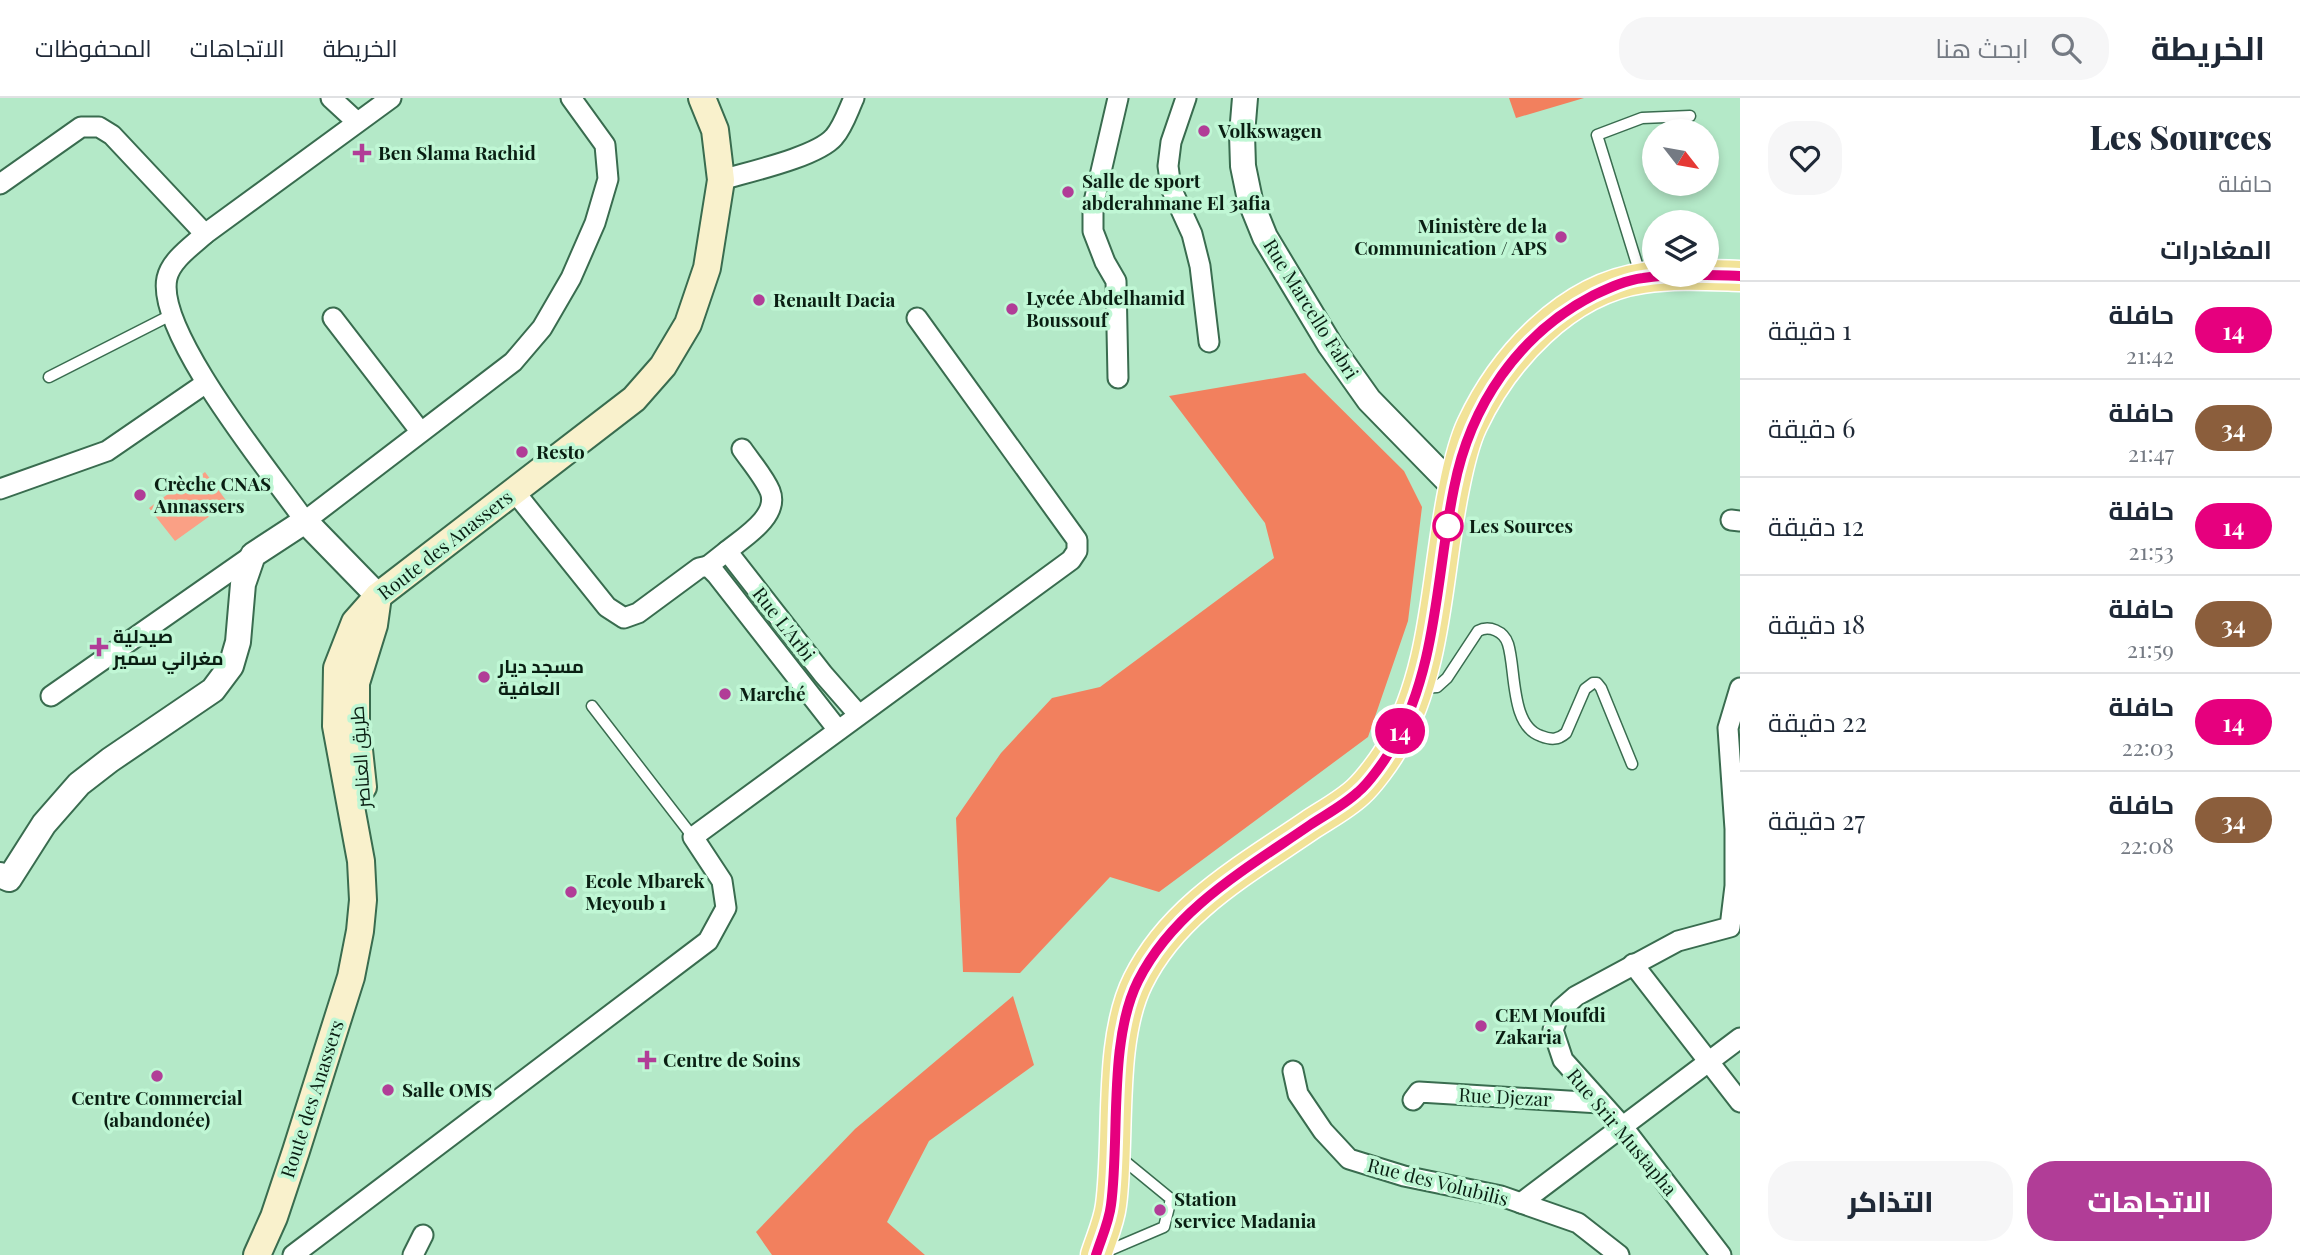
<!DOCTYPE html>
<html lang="ar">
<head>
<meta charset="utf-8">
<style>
  :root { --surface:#fff; --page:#f6f6f7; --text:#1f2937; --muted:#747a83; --line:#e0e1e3; --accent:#b13d97 }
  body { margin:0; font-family:"Playfair Display",Cairo,serif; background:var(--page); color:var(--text); direction:rtl; height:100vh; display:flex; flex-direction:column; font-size:26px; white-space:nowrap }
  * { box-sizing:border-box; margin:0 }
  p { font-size:23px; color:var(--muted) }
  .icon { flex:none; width:38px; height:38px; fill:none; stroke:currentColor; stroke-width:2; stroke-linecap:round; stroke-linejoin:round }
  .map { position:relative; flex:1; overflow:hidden; direction:ltr }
  .sheet { display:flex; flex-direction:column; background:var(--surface); width:560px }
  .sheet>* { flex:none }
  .badge { padding:0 14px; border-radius:23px; font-size:24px; line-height:46px }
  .needle { width:46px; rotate:121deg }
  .controls { position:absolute; left:1642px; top:21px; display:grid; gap:14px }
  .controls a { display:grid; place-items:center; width:77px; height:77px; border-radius:50%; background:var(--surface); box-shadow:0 4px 10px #0003; font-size:35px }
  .map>.badge { position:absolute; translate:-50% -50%; box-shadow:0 0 0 4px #fff }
  h2 { padding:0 28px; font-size:26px; line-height:63px }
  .round { display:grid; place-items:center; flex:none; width:74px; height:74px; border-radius:28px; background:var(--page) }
  .summary { display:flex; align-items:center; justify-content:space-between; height:119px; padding:0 28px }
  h1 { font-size:33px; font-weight:800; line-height:52px }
  .primary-button { display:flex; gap:14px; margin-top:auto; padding:14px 28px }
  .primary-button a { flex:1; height:80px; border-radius:28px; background:var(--accent); color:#fff; font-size:28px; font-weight:800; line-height:80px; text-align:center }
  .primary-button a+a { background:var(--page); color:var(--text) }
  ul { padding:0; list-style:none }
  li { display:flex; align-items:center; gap:21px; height:98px; padding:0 28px; border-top:2px solid var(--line) }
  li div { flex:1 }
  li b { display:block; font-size:26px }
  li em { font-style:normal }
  li .badge { min-width:77px; font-weight:700; text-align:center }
  header { display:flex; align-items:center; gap:42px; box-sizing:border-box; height:98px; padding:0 35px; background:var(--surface); border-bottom:2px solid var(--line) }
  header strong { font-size:33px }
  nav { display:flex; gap:38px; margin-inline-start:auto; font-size:24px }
  .search { width:490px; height:63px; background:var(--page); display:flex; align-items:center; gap:18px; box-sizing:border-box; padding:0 24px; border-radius:28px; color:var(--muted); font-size:26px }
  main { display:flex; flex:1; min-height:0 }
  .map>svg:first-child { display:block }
  .green { fill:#faa085 }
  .forest { fill:#f2805e }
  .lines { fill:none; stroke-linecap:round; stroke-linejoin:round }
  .service-casing { stroke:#396c4f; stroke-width:13 }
  .minor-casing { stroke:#396c4f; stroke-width:23 }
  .tertiary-casing { stroke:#396c4f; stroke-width:28 }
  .secondary-casing { stroke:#396c4f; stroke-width:30 }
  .primary-casing { stroke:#fff; stroke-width:33 }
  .service { stroke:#fff; stroke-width:10 }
  .minor { stroke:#fff; stroke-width:19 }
  .tertiary { stroke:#fff; stroke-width:24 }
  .secondary { stroke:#f9f1cc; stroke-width:26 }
  .primary { stroke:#f2e398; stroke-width:30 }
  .line-casing { stroke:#fff; stroke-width:16 }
  .line { stroke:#e6007e; stroke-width:10 }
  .poi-dot { fill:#b13d97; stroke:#c0f7d5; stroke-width:2.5 }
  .stop-dot { fill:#fff; stroke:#e6007e; stroke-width:3.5 }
  .labels { text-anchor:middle; stroke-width:7; stroke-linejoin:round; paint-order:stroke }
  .poi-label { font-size:19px; font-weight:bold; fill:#0a1f13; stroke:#c0f7d5; text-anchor:start }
  .street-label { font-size:19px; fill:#0a1f13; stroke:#c0f7d5 }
  .stop-label { font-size:19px; font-weight:bold; fill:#0a1f13; stroke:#c0f7d5; text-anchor:start }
</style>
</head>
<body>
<header>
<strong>الخريطة</strong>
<div class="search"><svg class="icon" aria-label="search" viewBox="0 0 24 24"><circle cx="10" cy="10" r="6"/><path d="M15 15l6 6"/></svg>ابحث هنا</div>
<nav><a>الخريطة</a><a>الاتجاهات</a><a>المحفوظات</a></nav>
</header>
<main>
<section class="sheet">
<div class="summary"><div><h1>Les Sources</h1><p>حافلة</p></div><a class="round"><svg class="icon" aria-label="heart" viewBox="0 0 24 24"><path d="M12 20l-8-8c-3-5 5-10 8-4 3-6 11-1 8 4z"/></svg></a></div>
<h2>المغادرات</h2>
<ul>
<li><span class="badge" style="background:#e6007e;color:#fff">14</span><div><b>حافلة</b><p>21:42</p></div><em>1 دقيقة</em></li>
<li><span class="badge" style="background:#8b5e3c;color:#fff">34</span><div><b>حافلة</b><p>21:47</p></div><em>6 دقيقة</em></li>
<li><span class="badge" style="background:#e6007e;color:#fff">14</span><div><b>حافلة</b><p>21:53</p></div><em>12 دقيقة</em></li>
<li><span class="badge" style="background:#8b5e3c;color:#fff">34</span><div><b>حافلة</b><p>21:59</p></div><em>18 دقيقة</em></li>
<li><span class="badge" style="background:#e6007e;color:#fff">14</span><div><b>حافلة</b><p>22:03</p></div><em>22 دقيقة</em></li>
<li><span class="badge" style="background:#8b5e3c;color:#fff">34</span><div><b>حافلة</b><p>22:08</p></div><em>27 دقيقة</em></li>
</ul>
<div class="primary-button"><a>الاتجاهات</a><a>التذاكر</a></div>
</section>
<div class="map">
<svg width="1740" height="1157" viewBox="0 0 1740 1157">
  <rect width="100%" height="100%" fill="#b4e9c8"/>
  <!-- green -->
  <polygon class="green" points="205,374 228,405 175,443 149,410 183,385 186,389"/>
  <!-- forest -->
  <g class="forest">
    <polygon points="1509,0 1584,0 1516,20"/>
    <polygon points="1305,275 1404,373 1422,409 1408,523 1368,639 1159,794 1110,779 1020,875 963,874 956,720 1001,655 1052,600 1100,589 1274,460 1265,425 1169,298"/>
    <polygon points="1013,898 1034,967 929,1043 887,1124 925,1157 772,1157 756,1134 855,1031"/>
  </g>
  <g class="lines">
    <defs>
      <g id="service">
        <polyline points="1641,179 1597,37 1642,20 1690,18"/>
        <polyline points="49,279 173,216"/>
        <path d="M 1423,590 L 1437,589 L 1447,580 L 1478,533 C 1489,527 1504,533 1508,546 C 1516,571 1510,628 1541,638 C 1551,642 1558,642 1566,635 L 1585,591 L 1593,585 L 1597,585 L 1601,590 L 1632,666"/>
        <polyline points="592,608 693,739"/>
        <polyline points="1103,1155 1164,1129 1171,1101 1121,1060"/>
      </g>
      <g id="minor">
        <polyline points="331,0 357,24"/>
        <path d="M 391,0 L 205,136 C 192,148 171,162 167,180 C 155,234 272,376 305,423 L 513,264 L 542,230 L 571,180 L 595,125 L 608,81 L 605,47 L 571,0"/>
        <polyline points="1186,0 1171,44 1168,68 1171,90 1192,136 1200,168 1209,244"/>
        <path d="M 721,82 C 748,74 817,59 834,39 C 843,29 848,13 854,0"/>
        <polyline points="0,86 81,29 99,29 112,37 205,136"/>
        <polyline points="333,220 420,333"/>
        <polyline points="1118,280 1116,183 1105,164 1093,133 1093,108 1118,0"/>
        <polyline points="0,391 107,353 206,285"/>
        <polyline points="514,393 607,509 624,520 638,515 699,470 708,468 716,476 838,632"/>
        <polyline points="1731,422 1740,423"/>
        <path d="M 727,453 C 743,440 780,418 770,393 C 764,379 751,364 742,351"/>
        <polyline points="708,468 727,453 823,576 858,616"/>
        <polyline points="51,598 253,457"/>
        <polyline points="1633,866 1740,1004"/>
        <polyline points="1293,973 1298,996 1323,1033 1349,1061 1404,1078 1501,1098 1578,1125 1619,1157"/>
        <polyline points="1413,1002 1419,994 1600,1005"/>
        <polyline points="1521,1105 1740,940"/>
        <polyline points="293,1157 708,843 726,810 722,783 693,739 1071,462 1077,453 1077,442 917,220"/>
        <polyline points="413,1157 423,1137"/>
        <polyline points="1721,1157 1623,1029 1563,962 1553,932 1561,911 1576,898 1678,843 1730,829 1735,788 1735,731 1728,630 1740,590"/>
      </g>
      <g id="tertiary">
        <polyline points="1245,0 1242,36 1243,68 1250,102 1265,139 1330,247 1369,302 1454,389"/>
        <polyline points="0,777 9,781 44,726 79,686 110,662 213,592 231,568 238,544 243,486 253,457 305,423 378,498"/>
      </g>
      <g id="secondary">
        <polyline points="363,689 356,624 356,585 374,527 378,498"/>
        <polyline points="257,1157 274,1119 296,1053 351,879 360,833 363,802 361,763 336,628 337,570 355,524 378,498 634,301 663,268 688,226 707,170 721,82 715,32 702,0"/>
      </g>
      <path id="primary" d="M 1096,1157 C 1101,1141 1109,1124 1111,1107 C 1120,1040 1108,943 1138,883 C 1174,810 1246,771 1310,727 C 1325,717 1344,707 1358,694 C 1369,684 1386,661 1393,648 C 1438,568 1436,477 1454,390 C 1458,370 1463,346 1472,327 C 1503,261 1566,191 1643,180 C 1674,175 1708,177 1740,178"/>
    </defs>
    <!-- service casing -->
    <use href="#service" class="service-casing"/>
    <!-- minor casing -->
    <use href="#minor" class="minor-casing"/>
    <!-- tertiary casing -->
    <use href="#tertiary" class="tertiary-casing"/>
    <!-- secondary casing -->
    <use href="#secondary" class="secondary-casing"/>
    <!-- primary casing -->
    <use href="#primary" class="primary-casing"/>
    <!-- service -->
    <use href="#service" class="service"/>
    <!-- minor -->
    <use href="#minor" class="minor"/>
    <!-- tertiary -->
    <use href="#tertiary" class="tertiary"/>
    <!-- secondary -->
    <use href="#secondary" class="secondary"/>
    <!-- primary -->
    <use href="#primary" class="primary"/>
  </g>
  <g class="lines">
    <defs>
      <path id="line" d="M 1096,1157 C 1101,1141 1109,1124 1111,1107 C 1120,1040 1108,943 1138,883 C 1174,811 1246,771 1310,727 C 1325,717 1344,707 1358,694 C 1369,685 1386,661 1393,648 C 1438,568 1436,477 1454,390 C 1470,308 1518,236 1594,197 C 1609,190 1626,182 1643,180 C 1674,175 1708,177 1740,178"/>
    </defs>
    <!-- line casing -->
    <use href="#line" class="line-casing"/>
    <!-- line -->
    <use href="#line" class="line"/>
  </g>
  <!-- markers -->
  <g class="poi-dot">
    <circle cx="1204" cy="33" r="7"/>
    <path d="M358.5 44.5h7v7h7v7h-7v7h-7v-7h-7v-7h7z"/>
    <circle cx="1068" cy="94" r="7"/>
    <circle cx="1561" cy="139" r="7"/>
    <circle cx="759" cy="202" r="7"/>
    <circle cx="1012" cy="211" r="7"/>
    <circle cx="522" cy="354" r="7"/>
    <circle cx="140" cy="397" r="7"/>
    <path d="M95.5 538.5h7v7h7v7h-7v7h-7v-7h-7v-7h7z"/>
    <circle cx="484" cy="579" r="7"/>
    <circle cx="725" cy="596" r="7"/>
    <circle cx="571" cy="794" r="7"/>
    <circle cx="1481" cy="928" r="7"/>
    <path d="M643.5 951.5h7v7h7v7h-7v7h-7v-7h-7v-7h7z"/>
    <circle cx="157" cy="978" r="7"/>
    <circle cx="388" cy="992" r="7"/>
    <circle cx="1160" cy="1112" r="7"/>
  </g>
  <circle class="stop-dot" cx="1448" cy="428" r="14"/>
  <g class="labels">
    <!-- poi labels -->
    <g class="poi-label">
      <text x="1218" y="40">Volkswagen</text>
      <text x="378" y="62">Ben Slama Rachid</text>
      <text x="1082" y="90">Salle de sport<tspan x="1082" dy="22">abderahmane El 3afia</tspan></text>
      <text x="1547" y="135" text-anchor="end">Ministère de la<tspan x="1547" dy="22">Communication / APS</tspan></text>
      <text x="1026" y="207">Lycée Abdelhamid<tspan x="1026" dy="22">Boussouf</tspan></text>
      <text x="773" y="209">Renault Dacia</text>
      <text x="536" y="361">Resto</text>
      <text x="154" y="393">Crèche CNAS<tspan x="154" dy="22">Annassers</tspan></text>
      <text x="113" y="545">صيدلية<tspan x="113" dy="22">مغراني سمير</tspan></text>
      <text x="498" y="575">مسجد ديار<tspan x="498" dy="22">العافية</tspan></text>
      <text x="739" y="603">Marché</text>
      <text x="585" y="790">Ecole Mbarek<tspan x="585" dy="22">Meyoub 1</tspan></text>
      <text x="1495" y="924">CEM Moufdi<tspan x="1495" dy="22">Zakaria</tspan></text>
      <text x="663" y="969">Centre de Soins</text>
      <text x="402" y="999">Salle OMS</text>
      <text x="157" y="1007" text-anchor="middle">Centre Commercial<tspan x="157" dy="22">(abandonée)</tspan></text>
      <text x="1174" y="1108">Station<tspan x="1174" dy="22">service Madania</tspan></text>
    </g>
    <!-- street labels -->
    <g class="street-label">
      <text transform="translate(1311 211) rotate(58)" y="7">Rue Marcello Fabri</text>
      <text transform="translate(445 447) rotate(-38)" y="7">Route des Anassers</text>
      <text transform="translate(784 526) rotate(52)" y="7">Rue L'Arbi</text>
      <text transform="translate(360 659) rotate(-94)" y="7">طريق العناصر</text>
      <text transform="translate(1505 999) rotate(3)" y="7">Rue Djezar</text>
      <text transform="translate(312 1001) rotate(-72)" y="7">Route des Anassers</text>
      <text transform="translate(1622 1034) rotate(50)" y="7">Rue Srir Mustapha</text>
      <text transform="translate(1438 1084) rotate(14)" y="7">Rue des Volubilis</text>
    </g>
    <!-- stop labels -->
    <g class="stop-label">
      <text x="1469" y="435">Les Sources</text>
    </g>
  </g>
</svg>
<div class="controls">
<a><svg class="needle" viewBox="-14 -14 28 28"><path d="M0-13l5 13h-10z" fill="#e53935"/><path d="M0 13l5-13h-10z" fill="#747a83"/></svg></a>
<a><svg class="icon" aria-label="layers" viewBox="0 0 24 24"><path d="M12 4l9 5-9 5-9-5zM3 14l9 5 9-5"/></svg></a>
</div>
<b class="badge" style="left:1400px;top:633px;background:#e6007e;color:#fff">14</b>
</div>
</main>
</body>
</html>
